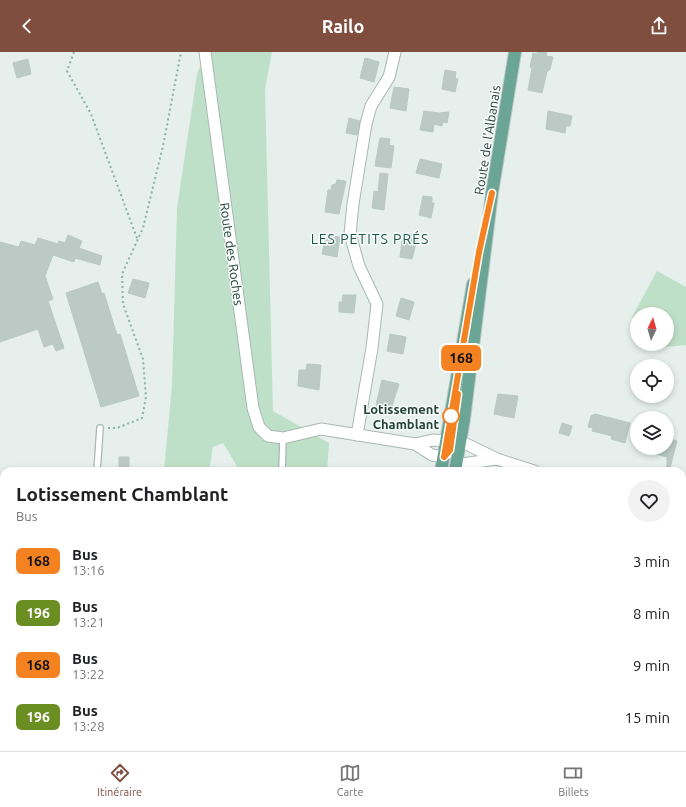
<!DOCTYPE html>
<html lang="fr">
<head>
<meta charset="utf-8">
<style>
  :root { --surface:#fff; --page:#f2f2f2; --text:#202124; --muted:#757577; --line:#e0e0e0; --accent:#7f4e3f }
  body { margin:0; font-family:Ubuntu,sans-serif; background:var(--page); color:var(--text); height:100vh; display:flex; flex-direction:column; font-size:15px; white-space:nowrap }
  * { box-sizing:border-box; margin:0 }
  p { font-size:13px; color:var(--muted) }
  .icon { flex:none; width:22px; height:22px; fill:none; stroke:currentColor; stroke-width:2; stroke-linecap:round; stroke-linejoin:round }
  .map { position:relative; flex:1; overflow:hidden }
  .details { position:absolute; left:0px; top:415px; width:686px; height:284px; display:flex; flex-direction:column; background:var(--surface); border-radius:12px 12px 0 0; box-shadow:0 2px 6px #0003 }
  .details>* { flex:none }
  .badge { padding:0 8px; border-radius:6px; font-size:14px; line-height:26px }
  .needle { width:26px; rotate:5deg }
  .tools { position:absolute; left:630px; top:255px; display:grid; gap:8px }
  .tools a { display:grid; place-items:center; width:44px; height:44px; border-radius:50%; background:var(--surface); box-shadow:0 2px 6px #0003; font-size:20px }
  .map>.badge { position:absolute; translate:-50% -50%; box-shadow:0 0 0 2px #fff }
  .round { display:grid; place-items:center; flex:none; width:42px; height:42px; border-radius:21px; background:var(--page) }
  .summary { display:flex; align-items:center; justify-content:space-between; height:68px; padding:0 16px }
  h1 { font-size:19px; font-weight:600; line-height:30px }
  ul { padding:0; list-style:none }
  li { display:flex; align-items:center; gap:12px; height:52px; padding:0 16px }
  li div { flex:1 }
  li b { display:block; font-size:15px }
  li em { font-style:normal }
  li .badge { min-width:44px; font-weight:700; text-align:center }
  header { display:flex; justify-content:space-between; align-items:center; height:52px; padding:0 16px; background:var(--accent); color:#fff; font-size:18px; font-weight:600 }
  .dock { display:flex; justify-content:space-around; align-items:center; height:56px; border-top:1px solid var(--line); background:var(--surface); font-size:11px; color:var(--muted) }
  .dock a { display:grid; justify-items:center; gap:2px }
  .dock .on { color:var(--accent) }
  .map>svg:first-child { display:block }
  .green { fill:#bfe0c8 }
  .building { fill:#bbcac4; stroke:#b8c9c2 }
  .lines { fill:none; stroke-linecap:round; stroke-linejoin:round }
  .service-casing { stroke:#a8b8b2; stroke-width:8 }
  .minor-casing { stroke:#a8b8b2; stroke-width:13 }
  .primary-casing { stroke:#c2cac8; stroke-width:14 }
  .path { stroke:#86b3a5; stroke-width:2; stroke-dasharray:2 3; stroke-linecap:butt }
  .service { stroke:#fff; stroke-width:5.5 }
  .minor { stroke:#fff; stroke-width:11 }
  .primary { stroke:#6aa596; stroke-width:12 }
  .line-casing { stroke:#fff; stroke-width:9 }
  .line { stroke:#f58220; stroke-width:6 }
  .stop-dot { fill:#fff; stroke:#f58220; stroke-width:2 }
  .labels { text-anchor:middle; stroke-width:3; stroke-linejoin:round; paint-order:stroke }
  .street-label { font-size:13px; fill:#24423a; stroke:#f7fbf9 }
  .stop-label { font-size:13px; font-weight:bold; fill:#24423a; stroke:#f7fbf9; text-anchor:end }
  .neighbourhood-label { font-size:14px; letter-spacing:1px; fill:#1f5548; stroke:#f7fbf9 }
</style>
</head>
<body>
<header><svg class="icon" aria-label="back" viewBox="0 0 24 24"><path d="M15 5l-7 7 7 7"/></svg>Railo<svg class="icon" aria-label="share" viewBox="0 0 24 24"><path d="M12 15V3M7 8l5-5 5 5M5 13v7h14v-7"/></svg></header>
<div class="map">
<svg width="686" height="699" viewBox="0 0 686 699">
  <rect width="100%" height="100%" fill="#e6efeb"/>
  <!-- green -->
  <g class="green">
    <polygon points="206,0 272,0 265,37 273,359 329,391 327,419 240,419 223,391 213,395 209,419 164,419 172,333 177,156 197,22"/>
    <polygon points="657,219 686,235 686,293 665,295 662,292 667,292 667,262 637,262 637,270 632,265"/>
  </g>
  <!-- building -->
  <g class="building">
    <polygon points="537,0 547,0 546,4 553,5 550,17 547,20 542,41 528,38 532,16 530,15 533,1 537,2"/>
    <polygon points="365,6 379,10 374,30 360,26"/>
    <polygon points="28,7 31,22 17,26 13,11"/>
    <polygon points="445,18 456,20 455,26 458,27 455,40 442,37"/>
    <polygon points="394,35 409,37 406,59 390,56"/>
    <polygon points="424,59 439,61 449,60 447,71 443,70 442,74 434,72 433,80 420,78"/>
    <polygon points="548,59 572,64 570,74 566,74 565,81 546,77"/>
    <polygon points="349,66 360,69 357,83 346,81"/>
    <polygon points="380,86 390,87 389,93 394,94 391,116 375,114"/>
    <polygon points="420,107 442,112 439,126 416,121"/>
    <polygon points="380,121 388,122 384,158 372,156 374,139 378,140"/>
    <polygon points="337,128 346,129 339,162 325,160 328,138 331,138 332,133 336,132"/>
    <polygon points="423,144 432,145 432,151 434,151 431,166 419,163"/>
    <polygon points="403,181 418,183 412,207 400,205"/>
    <polygon points="68,183 82,189 79,196 102,204 100,213 75,206 74,210 53,203 45,224 53,247 48,249 64,296 56,299 53,292 44,295 38,277 0,290 0,190 19,195 21,189 35,193 38,186 58,192 59,189 65,191"/>
    <polygon points="326,183 340,185 337,205 322,202"/>
    <polygon points="133,227 149,231 145,246 128,241"/>
    <polygon points="98,230 102,242 104,241 117,283 120,282 139,344 101,355 66,241"/>
    <polygon points="343,243 356,243 354,261 339,260 339,250 342,250"/>
    <polygon points="401,246 414,250 409,268 396,264"/>
    <polygon points="390,282 406,285 403,302 387,299"/>
    <polygon points="307,312 321,313 319,338 298,334 299,318 306,318"/>
    <polygon points="382,328 399,332 391,357 376,353"/>
    <polygon points="498,342 518,344 514,366 494,362"/>
    <polygon points="595,362 630,371 625,391 611,387 612,384 592,379 593,376 588,375 591,364"/>
    <polygon points="562,371 572,374 569,384 559,381"/>
    <polygon points="667,386 677,389 670,416 667,415 667,405 645,399 645,396 667,396"/>
    <rect x="119" y="405" width="10" height="14"/>
  </g>
  <g class="lines">
    <defs>
      <g id="service">
        <polyline points="97,419 100,376"/>
        <polyline points="282,419 283,386"/>
        <polyline points="106,695 107,699"/>
        <polyline points="188,699 189,695"/>
      </g>
      <g id="minor">
        <polyline points="205,0 253,356 259,375 268,384 283,386 321,377 415,392 433,388 446,389"/>
        <polyline points="357,383 372,296 377,252 359,214 350,182 353,152 366,72 371,54 389,25 395,0"/>
        <polyline points="460,389 497,407 534,419"/>
        <polyline points="415,392 432,403 444,405 450,398 458,399"/>
        <polyline points="456,413 496,407"/>
        <polyline points="240,699 240,695"/>
        <polyline points="332,699 334,695"/>
        <polyline points="506,699 507,695"/>
      </g>
      <g id="primary">
        <polyline points="441,419 473,232"/>
        <polyline points="455,419 464,367 492,141 515,0"/>
        <polyline points="399,699 399,695"/>
      </g>
    </defs>
    <!-- service casing -->
    <use href="#service" class="service-casing"/>
    <!-- minor casing -->
    <use href="#minor" class="minor-casing"/>
    <!-- primary casing -->
    <use href="#primary" class="primary-casing"/>
    <!-- path -->
    <g class="path">
      <polyline points="74,0 67,19 91,62 138,189"/>
      <polyline points="108,376 117,376 142,366 146,345 143,307 123,252 122,222 143,176 163,94 181,0"/>
    </g>
    <!-- service -->
    <use href="#service" class="service"/>
    <!-- minor -->
    <use href="#minor" class="minor"/>
    <!-- primary -->
    <use href="#primary" class="primary"/>
  </g>
  <g class="lines">
    <defs>
      <polyline id="line" points="458,342 450,398 444,405 479,200 492,141"/>
    </defs>
    <!-- line casing -->
    <use href="#line" class="line-casing"/>
    <!-- line -->
    <use href="#line" class="line"/>
  </g>
  <!-- markers -->
  <circle class="stop-dot" cx="451" cy="364" r="8"/>
  <g class="labels">
    <!-- street labels -->
    <g class="street-label">
      <text transform="translate(487 88) rotate(-81)" y="5">Route de l'Albanais</text>
      <text transform="translate(232 202) rotate(82)" y="5">Route des Roches</text>
    </g>
    <!-- stop labels -->
    <g class="stop-label">
      <text x="439" y="362">Lotissement<tspan x="439" dy="15">Chamblant</tspan></text>
    </g>
    <!-- neighbourhood labels -->
    <g class="neighbourhood-label">
      <text x="370" y="192">LES PETITS PRÉS</text>
    </g>
  </g>
</svg>
<div class="tools">
<a><svg class="needle" viewBox="-14 -14 28 28"><path d="M0-13l5 13h-10z" fill="#e53935"/><path d="M0 13l5-13h-10z" fill="#757577"/></svg></a>
<a><svg class="icon" aria-label="locate" viewBox="0 0 24 24"><circle cx="12" cy="12" r="6"/><path d="M12 2v4M12 18v4M2 12h4M18 12h4"/></svg></a>
<a><svg class="icon" aria-label="layers" viewBox="0 0 24 24"><path d="M12 4l9 5-9 5-9-5zM3 14l9 5 9-5"/></svg></a>
</div>
<b class="badge" style="left:461px;top:306px;background:#f58220;color:#111">168</b>
<section class="details">
<div class="summary"><div><h1>Lotissement Chamblant</h1><p>Bus</p></div><a class="round"><svg class="icon" aria-label="heart" viewBox="0 0 24 24"><path d="M12 20l-8-8c-3-5 5-10 8-4 3-6 11-1 8 4z"/></svg></a></div>
<ul>
<li><span class="badge" style="background:#f58220;color:#111">168</span><div><b>Bus</b><p>13:16</p></div><em>3 min</em></li>
<li><span class="badge" style="background:#6b8e23;color:#fff">196</span><div><b>Bus</b><p>13:21</p></div><em>8 min</em></li>
<li><span class="badge" style="background:#f58220;color:#111">168</span><div><b>Bus</b><p>13:22</p></div><em>9 min</em></li>
<li><span class="badge" style="background:#6b8e23;color:#fff">196</span><div><b>Bus</b><p>13:28</p></div><em>15 min</em></li>
</ul>
</section>
</div>
<nav class="dock">
<a class="on"><svg class="icon" aria-label="directions" viewBox="0 0 24 24"><path d="M12 3l9 9-9 9-9-9zM9 14v-3h6M13 9l2 2-2 2"/></svg>Itinéraire</a>
<a><svg class="icon" aria-label="map" viewBox="0 0 24 24"><path d="M3 6l6-2 6 2 6-2v14l-6 2-6-2-6 2zM9 4v14M15 6v14"/></svg>Carte</a>
<a><svg class="icon" aria-label="tickets" viewBox="0 0 24 24"><path d="M3 7h18v10H3zM15 7v10"/></svg>Billets</a>
</nav>
</body>
</html>
